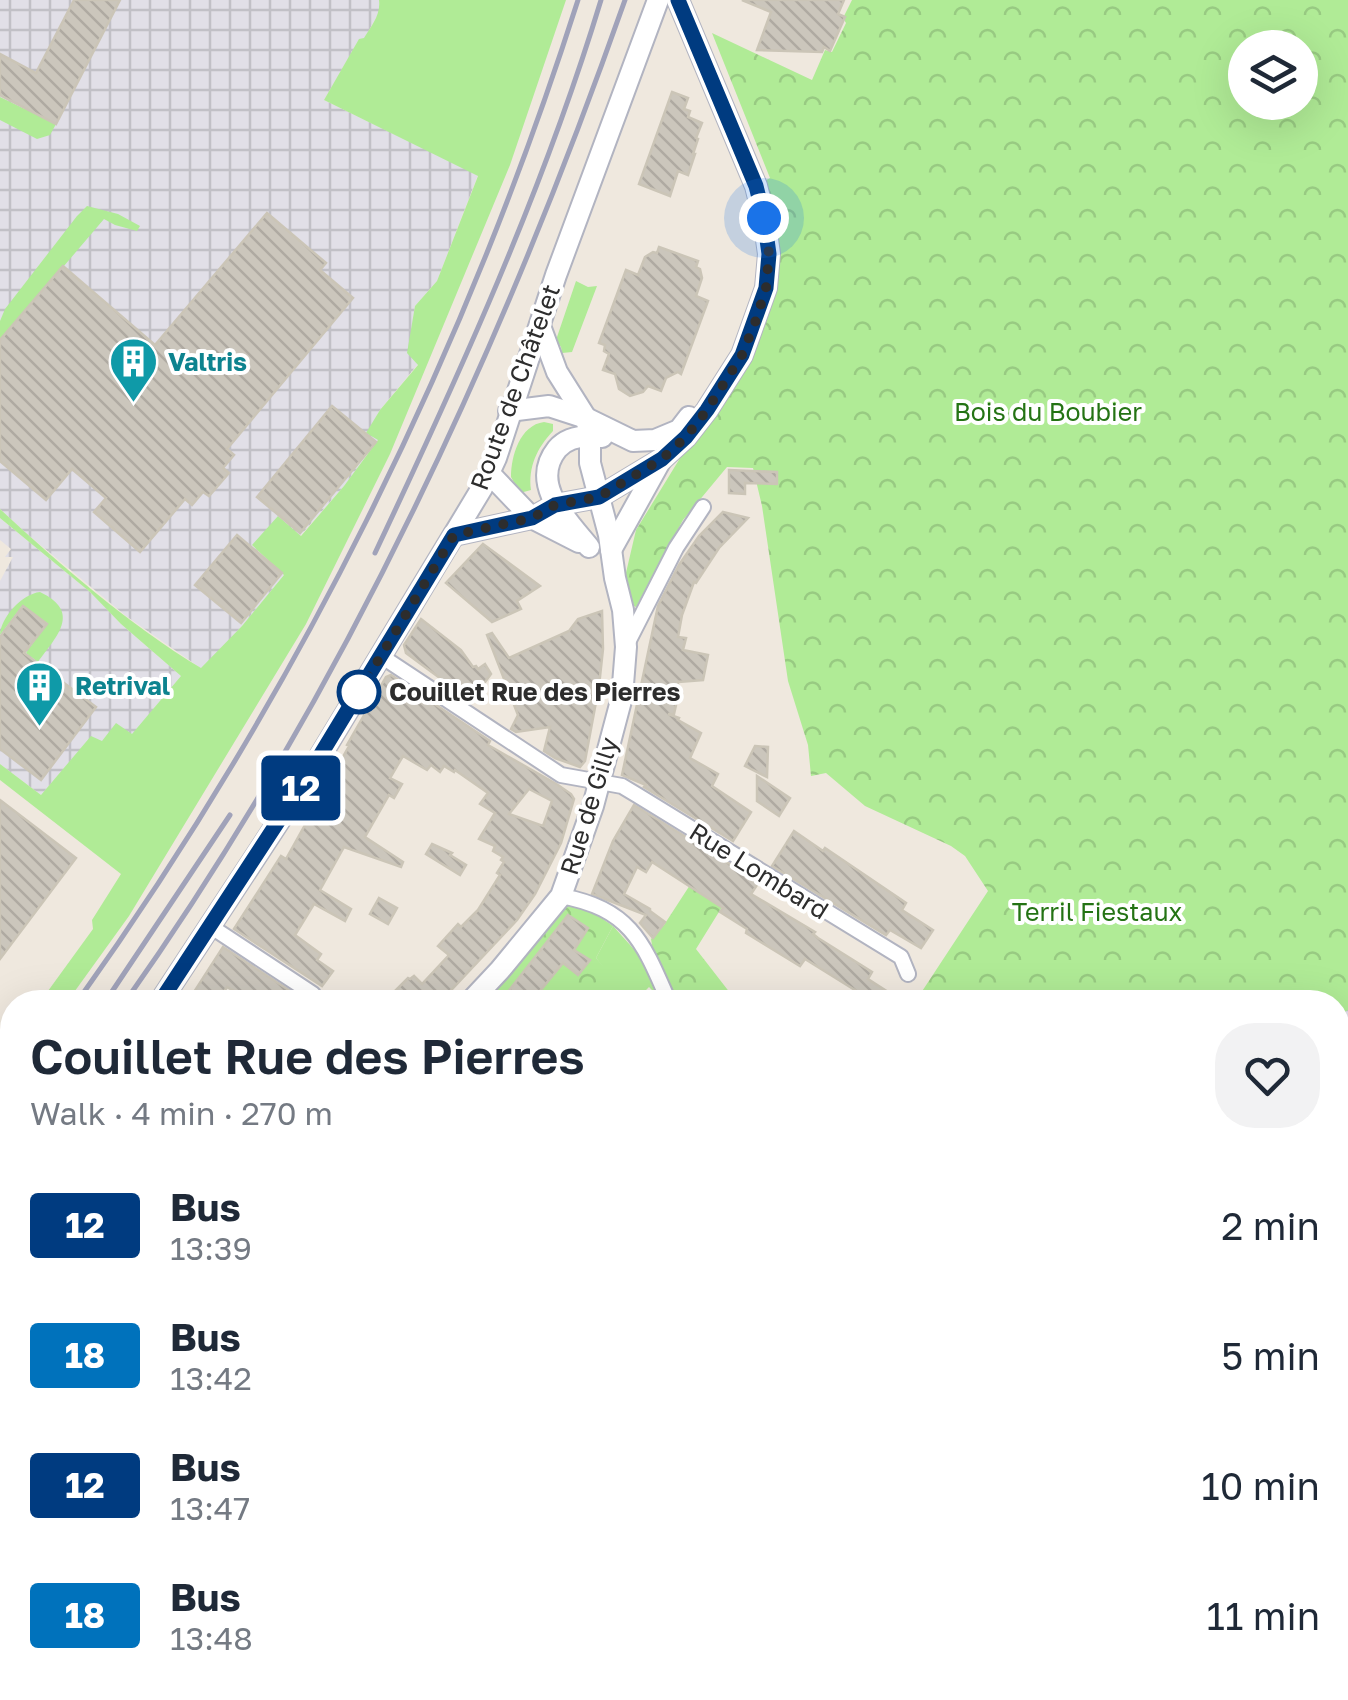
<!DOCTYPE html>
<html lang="en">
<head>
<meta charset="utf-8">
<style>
  :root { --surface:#fff; --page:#f2f2f3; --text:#1f2937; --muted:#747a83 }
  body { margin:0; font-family:"Golos Text",sans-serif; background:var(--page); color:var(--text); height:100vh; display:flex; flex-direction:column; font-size:38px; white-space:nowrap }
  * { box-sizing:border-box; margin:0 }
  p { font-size:32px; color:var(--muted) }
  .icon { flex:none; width:55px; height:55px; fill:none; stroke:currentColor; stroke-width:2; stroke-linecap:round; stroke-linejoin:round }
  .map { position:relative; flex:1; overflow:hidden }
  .details { position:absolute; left:0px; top:990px; width:1350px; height:710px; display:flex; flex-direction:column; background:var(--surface); border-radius:40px 40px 0 0; box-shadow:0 10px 40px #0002 }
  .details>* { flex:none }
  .badge { padding:0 20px; border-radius:8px; font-size:35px; line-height:65px }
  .fabs { position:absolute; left:1228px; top:30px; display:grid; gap:20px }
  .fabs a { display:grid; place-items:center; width:90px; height:90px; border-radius:50%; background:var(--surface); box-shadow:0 10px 40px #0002; font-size:50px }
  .you { position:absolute; width:50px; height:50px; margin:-25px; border:8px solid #fff; border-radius:50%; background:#1a73e8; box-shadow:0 0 0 15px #1a73e833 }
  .map>.badge { position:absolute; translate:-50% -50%; box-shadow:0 0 0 5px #fff }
  .round { display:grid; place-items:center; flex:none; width:105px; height:105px; border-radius:40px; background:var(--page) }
  .overview { display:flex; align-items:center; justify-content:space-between; height:170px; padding:0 30px }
  h1 { font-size:48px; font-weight:600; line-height:75px }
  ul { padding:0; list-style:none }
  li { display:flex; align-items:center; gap:30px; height:130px; padding:0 30px }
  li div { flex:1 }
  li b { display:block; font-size:38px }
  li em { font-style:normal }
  li .badge { min-width:110px; font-weight:700; text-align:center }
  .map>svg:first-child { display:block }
  .industrial { fill:url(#industrial-grid) }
  .grass { fill:#b0eb96 }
  .forest { fill:url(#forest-crowns); fill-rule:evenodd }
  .park { fill:url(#park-tufts) }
  .building { fill:url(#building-back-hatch); stroke:#cbc5b7; stroke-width:2.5; fill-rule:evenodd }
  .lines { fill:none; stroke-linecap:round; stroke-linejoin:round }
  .minor-casing { stroke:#b2b4c1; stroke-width:18 }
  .tertiary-casing { stroke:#b2b4c1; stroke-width:21 }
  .secondary-casing { stroke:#b2b4c1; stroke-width:24 }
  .minor { stroke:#fff; stroke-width:14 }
  .tertiary { stroke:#fff; stroke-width:18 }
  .secondary { stroke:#fff; stroke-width:20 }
  .rail { stroke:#a0a2b9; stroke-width:5 }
  .line-casing { stroke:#fff; stroke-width:22 }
  .line { stroke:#003b80; stroke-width:15 }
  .walk { stroke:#2d2d2d; stroke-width:10; stroke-dasharray:0 18 }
  .stop-dot { fill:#fff; stroke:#003b80; stroke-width:5 }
  .labels { text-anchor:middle; stroke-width:8; stroke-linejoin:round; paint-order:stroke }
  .culture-label { font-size:25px; font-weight:bold; fill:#0d838f; stroke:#fff; text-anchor:start }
  .street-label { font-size:25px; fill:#2d2d2d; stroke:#fff }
  .park-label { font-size:25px; fill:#247314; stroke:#fff }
  .stop-label { font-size:25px; font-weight:bold; fill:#2d2d2d; stroke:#fff; text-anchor:start }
</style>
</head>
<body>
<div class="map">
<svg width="1348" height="1700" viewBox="0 0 1348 1700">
  <defs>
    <pattern id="industrial-grid" width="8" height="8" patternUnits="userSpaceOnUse" patternTransform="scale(2.5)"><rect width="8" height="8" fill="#e1dfe7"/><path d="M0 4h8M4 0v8" fill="none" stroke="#c1c0c6"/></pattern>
    <pattern id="forest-crowns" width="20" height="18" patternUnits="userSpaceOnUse" patternTransform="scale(2.5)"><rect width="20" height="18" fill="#b0eb96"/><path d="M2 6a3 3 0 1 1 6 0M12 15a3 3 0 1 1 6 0" fill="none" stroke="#98ca82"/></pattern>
    <pattern id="park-tufts" width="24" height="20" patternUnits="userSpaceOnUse" patternTransform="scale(2.5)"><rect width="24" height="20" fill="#b0eb96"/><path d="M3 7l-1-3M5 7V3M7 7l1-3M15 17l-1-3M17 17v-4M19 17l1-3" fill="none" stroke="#98ca82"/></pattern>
    <pattern id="building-back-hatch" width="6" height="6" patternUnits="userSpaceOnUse" patternTransform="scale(2.5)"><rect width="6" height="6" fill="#cbc6bc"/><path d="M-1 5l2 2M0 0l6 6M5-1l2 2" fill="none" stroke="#afaaa2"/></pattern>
  </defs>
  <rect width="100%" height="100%" fill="#efe8de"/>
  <!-- industrial -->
  <g class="industrial">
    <polygon points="0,0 379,0 380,10 376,18 364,39 359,40 324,100 478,175 437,281 415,306 412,329 418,364 380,410 367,433 379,439 344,486 300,536 252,545 284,575 242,626 202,669 126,616 26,533 0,509"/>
    <polygon points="0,518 90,592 121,624 181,676 132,735 102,742 91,737 41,795 0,764 0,581 13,557 5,557 11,549 0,540"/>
    <polygon points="1346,1009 1348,1010 1348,1401 1338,1399 1338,1016"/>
  </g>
  <!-- grass -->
  <g class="grass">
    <path d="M 379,0 L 566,0 L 510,165 L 390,454 L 306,624 L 129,916 L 67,1002 L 40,1002 L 93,929 L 92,920 L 121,874 L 0,780 L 0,764 L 41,795 L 91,736 L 102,741 L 116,723 L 132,734 L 181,676 L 121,624 L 90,592 L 0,518 L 0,509 C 60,565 131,626 201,668 L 242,626 L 284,575 L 252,545 L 278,516 L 301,536 L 344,486 L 378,440 L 366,433 L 380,410 L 418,365 L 407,353 L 415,306 L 437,281 L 478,176 L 324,100 L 359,39 L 364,38 C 371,26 381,15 379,0 Z"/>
    <polygon points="0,97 56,124 50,135 37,139 0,120"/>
    <polygon points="87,206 118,214 140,226 137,231 115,225 104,219 0,341 0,321 5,309 77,216"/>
    <polygon points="576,281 588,287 597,286 572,352 562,353 561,347 556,340"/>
    <path d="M 544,422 L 553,424 L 553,431 C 537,448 528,467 531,490 L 520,493 L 511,477 C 511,456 520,425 544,422 Z"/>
    <path d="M 40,592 C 82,612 57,636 38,662 L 26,653 L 47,623 L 22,606 L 0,635 C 1,617 22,594 40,592 Z"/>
    <polygon points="613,926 640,956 664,1002 649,987 634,1002 582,1002 604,968 596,958"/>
  </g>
  <!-- forest -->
  <g class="forest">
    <path d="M 852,0 L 1348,0 L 1348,1010 L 1338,1016 L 1338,1002 L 915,1002 L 988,891 L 965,856 L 951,846 L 865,806 L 826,773 L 811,776 L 808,745 L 788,681 L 762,506 L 753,468 L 727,467 L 683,520 L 636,607 L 634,606 L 625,577 L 636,530 L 685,450 L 773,287 L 775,217 L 763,182 L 770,178 L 712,33 L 812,80 L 825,50 L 832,52 L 846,23 L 843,18 ZM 1245,48 L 1300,48 L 1300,102 L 1245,102 Z"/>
    <polygon points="690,885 722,907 696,949 734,998 741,1002 677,1002 655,963 651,939 664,925"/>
    <polygon points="570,902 594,913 613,926 596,958 605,968 583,1002 481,1002 520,962"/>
  </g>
  <!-- park -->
  <polygon class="park" points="901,1688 1102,1688 1102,1700 878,1700 877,1691"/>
  <!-- building -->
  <g class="building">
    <polygon points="74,0 120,0 56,124 0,95 0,54 36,73"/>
    <polygon points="742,0 844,0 838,14 845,17 830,51 824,47 822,52 757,50 771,12"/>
    <polygon points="672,92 688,98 684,109 690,111 688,117 702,123 696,138 698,139 693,154 695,154 688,175 678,171 670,196 639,184"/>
    <polygon points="267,213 326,263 320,270 353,298 227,449 234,455 223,468 229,473 209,496 203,492 192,505 185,499 140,552 94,512 106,498 72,469 46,500 0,461 0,340 63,266 155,345"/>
    <polygon points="659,247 698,261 696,267 700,269 702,278 696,296 708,301 681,374 678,372 666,378 661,391 648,386 643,392 630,396 619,389 615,374 603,370 609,354 604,351 605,345 599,343 626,270 638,275 645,257 653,252 657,253"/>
    <polygon points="332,406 376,442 300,533 257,497"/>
    <polygon points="729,470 777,472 777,484 745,483 745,494 729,493"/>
    <polygon points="723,512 748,518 719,548 696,583 694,582 682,615 678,637 686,638 683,650 708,655 703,680 678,682 678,696 674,714 668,714 679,718 678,720 701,733 690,758 718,774 712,786 751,812 733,841 644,787 646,785 622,775 658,606 679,565 699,536"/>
    <polygon points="237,535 282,573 241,623 195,585"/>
    <polygon points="483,544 540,586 517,601 521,609 492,622 446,583"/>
    <polygon points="23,606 47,624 24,653 96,707 41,780 0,749 0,637"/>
    <polygon points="602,611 603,649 599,686 585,761 580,767 555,758 544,751 550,727 516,732 511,729 518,715 487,635 492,633 509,658 569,631 578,619"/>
    <polygon points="421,619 461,650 473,667 476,666 478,669 485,664 491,674 471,701 406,653 404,645"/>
    <path d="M 391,675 L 490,741 L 488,745 L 558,785 L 571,794 L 574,799 L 561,843 L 535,894 L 517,920 L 440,1002 L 409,1002 L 396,990 L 408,978 L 410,979 L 414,976 L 422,984 L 449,955 L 438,946 L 458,924 L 461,927 L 478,910 L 500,875 L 497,873 L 504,862 L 501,860 L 503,857 L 493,851 L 495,846 L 479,839 L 495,813 L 480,804 L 488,793 L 455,770 L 454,772 L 444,766 L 440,772 L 431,765 L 427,770 L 403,756 L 390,778 L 402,784 L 394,798 L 389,795 L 365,837 L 403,862 L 401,867 L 344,847 L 320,890 L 351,909 L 345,921 L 314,904 L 295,935 L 321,954 L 317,960 L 333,971 L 322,986 L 234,929 L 281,856 L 286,859 L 349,746 L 347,745 L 386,677 ZM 529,789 L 552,801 L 543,826 L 509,814 Z"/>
    <polygon points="755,746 768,747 767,777 745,766"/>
    <polygon points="757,776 790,798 779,816 757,801"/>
    <polygon points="0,800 76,858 0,959"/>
    <polygon points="634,805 759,882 751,894 815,932 813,934 818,938 872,972 868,979 891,994 886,1002 852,1002 858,992 805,959 800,966 746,933 747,929 720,912 723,908 652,862 646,872 637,867 624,894 650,909 650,911 665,922 653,938 640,923 646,915 592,894 613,841"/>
    <polygon points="794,831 823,851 825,848 906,903 902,910 933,930 921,948 890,930 886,935 772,866"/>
    <polygon points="432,844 452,853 450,855 466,865 460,875 426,854"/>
    <polygon points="379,898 397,908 388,924 370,914"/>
    <polygon points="568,915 588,928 574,950 590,960 578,975 563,963 531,1002 500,1002"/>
    <polygon points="223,947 307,1002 253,1002 227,987 217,1002 211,1002 194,992"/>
    <polygon points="12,1238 12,1271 0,1287 0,1255"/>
    <polygon points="0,1351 12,1352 12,1397 7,1428 0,1428"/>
    <polygon points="12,1598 12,1678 0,1679 0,1601"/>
    <polygon points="196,1688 233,1688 236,1700 165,1700 165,1691"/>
    <polygon points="274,1688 368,1688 368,1700 276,1700"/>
  </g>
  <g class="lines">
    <defs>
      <g id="minor">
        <polyline points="626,646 676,548 703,507"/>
        <polyline points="381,656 561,775 622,786 637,795 901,957 908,974"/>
        <path d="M 561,896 C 631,909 643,942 669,1002"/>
        <polyline points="210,926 313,994"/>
        <polyline points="0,1340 12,1342"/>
        <polyline points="1338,1568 1348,1568"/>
        <polyline points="378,1688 379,1700"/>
        <polyline points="664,1688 669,1700"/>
        <polyline points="817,1688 818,1700"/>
      </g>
      <g id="tertiary">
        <polyline points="1338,1545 1348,1553"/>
        <polyline points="0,1697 82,1688"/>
      </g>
      <g id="secondary">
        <polyline points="509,411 549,406 586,418 633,441 655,440 679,430 689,417"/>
        <polyline points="489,473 532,518 579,542"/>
        <polyline points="454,535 532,518 555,505 599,497 662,459 686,437 707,410 742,355 766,288 769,254 764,218 756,186 678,0"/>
        <path d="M 589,547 C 567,520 529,484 557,449 C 568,436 585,435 602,437"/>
        <polyline points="611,550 661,460"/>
        <polyline points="160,1002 304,783 482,488 496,458 556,275 658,0"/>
        <polyline points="470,1002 500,970 561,896 593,806 622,697 626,647 623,610 615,578 609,535 590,463 590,436 586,418 557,372 540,326"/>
        <polyline points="0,1219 12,1202"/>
        <polyline points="252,1688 255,1700"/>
      </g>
    </defs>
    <!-- minor casing -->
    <use href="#minor" class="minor-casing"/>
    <!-- tertiary casing -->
    <use href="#tertiary" class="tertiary-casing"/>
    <!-- secondary casing -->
    <use href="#secondary" class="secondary-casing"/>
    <!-- minor -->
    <use href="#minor" class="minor"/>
    <!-- tertiary -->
    <use href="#tertiary" class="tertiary"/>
    <!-- secondary -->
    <use href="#secondary" class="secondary"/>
    <!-- rail -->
    <g class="rail">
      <path d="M 375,553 C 460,373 543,191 601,0"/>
      <path d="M 77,1002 C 295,697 464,357 578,0"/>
      <polyline points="105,1002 230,815"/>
      <path d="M 125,1002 C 341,697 501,352 625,0"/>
      <polyline points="0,1104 12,1088"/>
      <polyline points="0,1130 12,1114"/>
      <polyline points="0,1170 12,1154"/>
    </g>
  </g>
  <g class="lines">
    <defs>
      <polyline id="line" points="160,1002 304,782 454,535 532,518 555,505 599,497 662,459 686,437 707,410 742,355 766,288 769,254 764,218 756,186 678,0"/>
    </defs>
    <!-- line casing -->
    <use href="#line" class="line-casing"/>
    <!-- line -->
    <use href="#line" class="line"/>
    <!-- walk -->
    <polyline class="walk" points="359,692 454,535 532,518 555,505 599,497 662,459 686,437 707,410 742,355 756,320 766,288 769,254 764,218"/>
  </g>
  <!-- icons -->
  <defs>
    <symbol id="building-pin" viewBox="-11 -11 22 30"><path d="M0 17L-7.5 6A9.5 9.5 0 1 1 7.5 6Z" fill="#0f9aa8" stroke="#fff"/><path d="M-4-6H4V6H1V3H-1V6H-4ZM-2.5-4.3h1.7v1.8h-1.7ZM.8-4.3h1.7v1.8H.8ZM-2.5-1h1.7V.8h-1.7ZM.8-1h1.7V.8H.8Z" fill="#fff"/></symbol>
  </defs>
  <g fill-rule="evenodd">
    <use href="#building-pin" x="106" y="334" width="55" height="75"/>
    <use href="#building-pin" x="12" y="658" width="55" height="75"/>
  </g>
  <!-- markers -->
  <circle class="stop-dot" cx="359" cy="692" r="20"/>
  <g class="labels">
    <!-- culture labels -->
    <g class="culture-label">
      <text x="168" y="371">Valtris</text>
      <text x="75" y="695">Retrival</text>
    </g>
    <!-- street labels -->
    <g class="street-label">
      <text transform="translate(515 387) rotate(-70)" y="9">Route de Châtelet</text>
      <text transform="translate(589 806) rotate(-73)" y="9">Rue de Gilly</text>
      <text transform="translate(759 871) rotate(32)" y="9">Rue Lombard</text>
    </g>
    <!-- park labels -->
    <g class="park-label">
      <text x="1048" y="421">Bois du Boubier</text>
      <text x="1097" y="921">Terril Fiestaux</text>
    </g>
    <!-- stop labels -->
    <g class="stop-label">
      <text x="389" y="701">Couillet Rue des Pierres</text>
    </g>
  </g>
</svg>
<div class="fabs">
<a><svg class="icon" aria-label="layers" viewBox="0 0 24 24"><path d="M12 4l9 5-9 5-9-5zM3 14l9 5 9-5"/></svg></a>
</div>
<div class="you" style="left:764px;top:218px"></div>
<b class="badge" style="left:301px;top:788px;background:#003b80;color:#fff">12</b>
<section class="details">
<div class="overview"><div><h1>Couillet Rue des Pierres</h1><p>Walk · 4 min · 270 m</p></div><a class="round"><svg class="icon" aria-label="heart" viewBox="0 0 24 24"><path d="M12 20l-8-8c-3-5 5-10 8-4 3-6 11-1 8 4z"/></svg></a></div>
<ul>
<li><span class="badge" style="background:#003b80;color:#fff">12</span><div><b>Bus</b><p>13:39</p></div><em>2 min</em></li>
<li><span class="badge" style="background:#0072bc;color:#fff">18</span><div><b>Bus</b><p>13:42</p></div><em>5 min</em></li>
<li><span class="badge" style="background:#003b80;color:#fff">12</span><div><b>Bus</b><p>13:47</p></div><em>10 min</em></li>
<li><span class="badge" style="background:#0072bc;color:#fff">18</span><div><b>Bus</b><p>13:48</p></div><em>11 min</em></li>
</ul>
</section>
</div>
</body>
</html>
